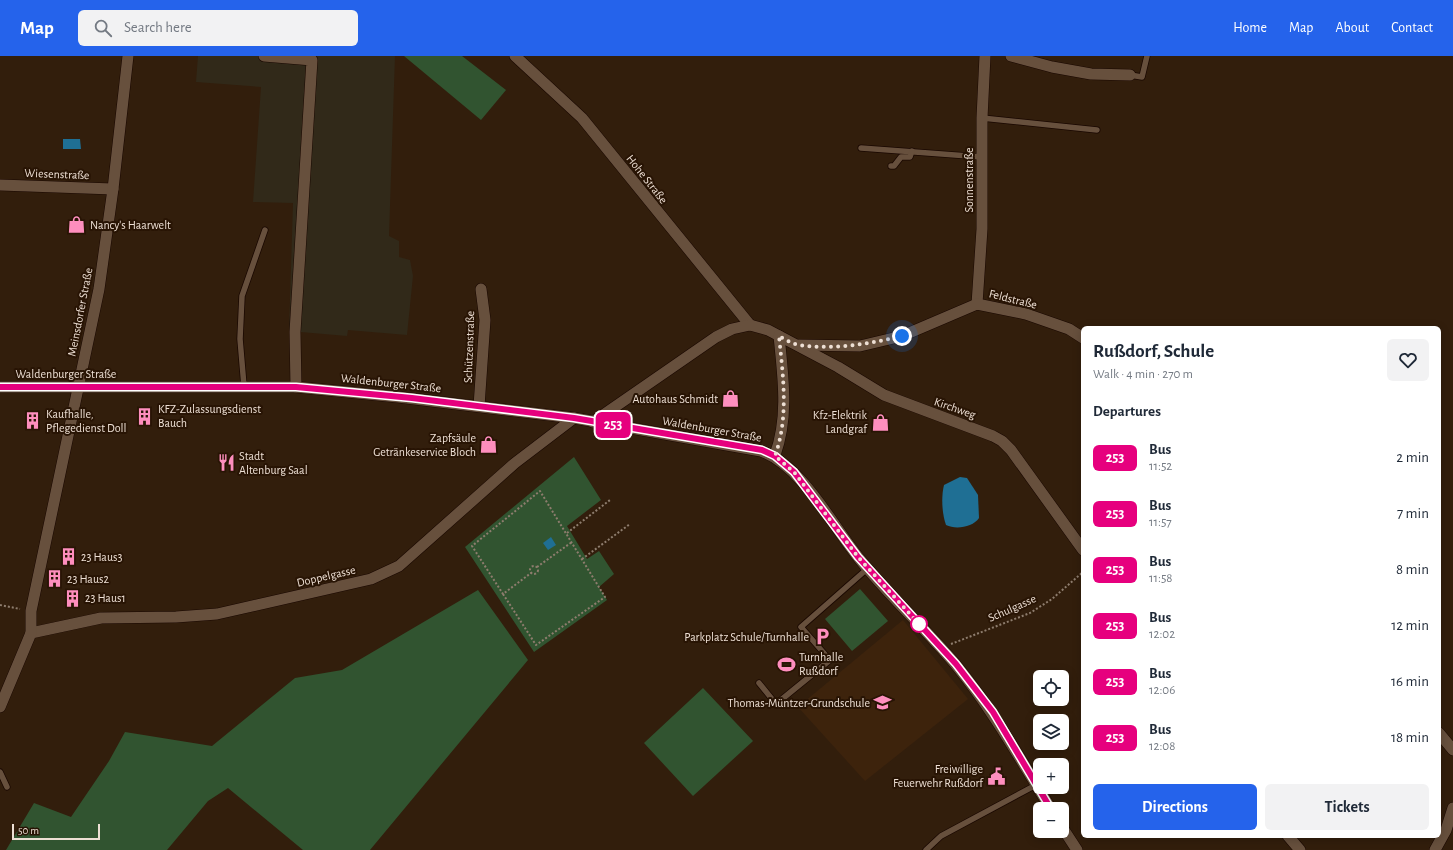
<!DOCTYPE html>
<html lang="en">
<head>
<meta charset="utf-8">
<style>
  :root { --surface:#fff; --page:#f2f2f3; --text:#1f2937; --muted:#747a83; --accent:#2563eb }
  body { margin:0; font-family:"Alegreya Sans",sans-serif; background:var(--page); color:var(--text); height:100vh; display:flex; flex-direction:column; font-size:15px; white-space:nowrap }
  * { box-sizing:border-box; margin:0 }
  p { font-size:13px; color:var(--muted) }
  .icon { flex:none; width:22px; height:22px; fill:none; stroke:currentColor; stroke-width:2; stroke-linecap:round; stroke-linejoin:round }
  .map { position:relative; flex:1; overflow:hidden }
  .panel { position:absolute; left:1081px; top:270px; width:360px; height:512px; display:flex; flex-direction:column; background:var(--surface); border-radius:6px; box-shadow:0 2px 10px #0003 }
  .panel>* { flex:none }
  .badge { padding:0 8px; border-radius:6px; font-size:14px; line-height:26px }
  .fabs { position:absolute; left:1033px; top:614px; display:grid; gap:8px }
  .fabs a { display:grid; place-items:center; width:36px; height:36px; border-radius:6px; background:var(--surface); box-shadow:0 2px 10px #0003; font-size:20px }
  .scale { position:absolute; left:12px; bottom:10px; width:88px; box-sizing:border-box; padding-left:4px; border:2px solid #eddfd4; border-top:0; font-size:11px; line-height:14px; white-space:nowrap; color:#eddfd4; -webkit-text-stroke:3px #281404; paint-order:stroke }
  .you { position:absolute; width:20px; height:20px; margin:-10px; border:3px solid #fff; border-radius:50%; background:#1a73e8; box-shadow:0 0 0 6px #1a73e833 }
  .map>.badge { position:absolute; translate:-50% -50%; box-shadow:0 0 0 2px #fff }
  h2 { padding:0 12px; font-size:15px; line-height:36px }
  .round { display:grid; place-items:center; flex:none; width:42px; height:42px; border-radius:6px; background:var(--page) }
  .head { display:flex; align-items:center; justify-content:space-between; height:68px; padding:0 12px }
  h1 { font-size:19px; font-weight:600; line-height:30px }
  .cta { display:flex; gap:8px; margin-top:auto; padding:8px 12px }
  .cta a { flex:1; height:46px; border-radius:6px; background:var(--accent); color:#fff; font-size:16px; font-weight:600; line-height:46px; text-align:center }
  .cta a+a { background:var(--page); color:var(--text) }
  ul { padding:0; list-style:none }
  li { display:flex; align-items:center; gap:12px; height:56px; padding:0 12px }
  li div { flex:1 }
  li b { display:block; font-size:15px }
  li em { font-style:normal }
  li .badge { min-width:44px; font-weight:700; text-align:center }
  header { display:flex; align-items:center; gap:24px; box-sizing:border-box; height:56px; padding:0 20px; background:var(--accent); color:#fff }
  header strong { font-size:19px }
  nav { display:flex; gap:22px; margin-inline-start:auto; font-size:14px }
  .search { width:280px; height:36px; background:var(--page); display:flex; align-items:center; gap:10px; box-sizing:border-box; padding:0 14px; border-radius:6px; color:var(--muted); font-size:15px }
  .map>svg:first-child { display:block }
  .industrial { fill:#312919 }
  .built { fill:#3d230c }
  .green { fill:#315430 }
  .water { fill:#1f6f94 }
  .lines { fill:none; stroke-linecap:round; stroke-linejoin:round }
  .service-casing { stroke:#190700; stroke-width:7 }
  .minor-casing { stroke:#190700; stroke-width:12 }
  .secondary-casing { stroke:#190700; stroke-width:12 }
  .path { stroke:#8e7d6e; stroke-width:2; stroke-dasharray:2 2; stroke-linecap:butt }
  .service { stroke:#67503d; stroke-width:5.5 }
  .minor { stroke:#67503d; stroke-width:11 }
  .secondary { stroke:#67503d; stroke-width:11 }
  .line-casing { stroke:#fff; stroke-width:9 }
  .line { stroke:#e6007e; stroke-width:6 }
  .walk { stroke:#eddfd4; stroke-width:4; stroke-dasharray:0 7.2 }
  .stop-dot { fill:#fff; stroke:#e6007e; stroke-width:2 }
  .labels { text-anchor:middle; stroke-width:4; stroke-linejoin:round; paint-order:stroke }
  .street-label { font-size:12px; fill:#eddfd4; stroke:#281404 }
  .poi-label { font-size:12px; fill:#eddfd4; stroke:#281404; text-anchor:start }
</style>
</head>
<body>
<header>
<strong>Map</strong>
<div class="search"><svg class="icon" aria-label="search" viewBox="0 0 24 24"><circle cx="10" cy="10" r="6"/><path d="M15 15l6 6"/></svg>Search here</div>
<nav><a>Home</a><a>Map</a><a>About</a><a>Contact</a></nav>
</header>
<div class="map">
<svg width="1453" height="794" viewBox="0 0 1453 794">
  <rect width="100%" height="100%" fill="#321e0c"/>
  <!-- industrial -->
  <polygon class="industrial" points="198,0 395,0 389,180 399,185 399,201 410,204 413,220 407,279 348,274 347,280 289,275 293,147 253,146 261,31 196,26"/>
  <!-- built -->
  <polygon class="built" points="903,564 968,643 865,725 798,651"/>
  <!-- green -->
  <g class="green">
    <polygon points="404,0 462,0 506,34 481,64"/>
    <polygon points="574,401 601,444 567,470 587,503 599,495 614,518 599,531 607,544 534,596 465,491"/>
    <polygon points="860,533 888,565 852,595 825,563"/>
    <polygon points="478,534 528,604 370,794 303,794 228,732 208,745 167,794 6,794 34,747 71,761 109,705 125,676 212,690 295,622 342,614"/>
    <polygon points="703,632 753,685 693,740 644,687"/>
  </g>
  <!-- water -->
  <g class="water">
    <polygon points="63,83 80,83 81,93 63,93"/>
    <path d="M 960,421 L 967,422 L 978,439 L 979,462 C 973,471 956,474 946,469 C 942,458 941,441 944,429 Z"/>
    <polygon points="551,481 556,489 548,494 543,487"/>
  </g>
  <g class="lines">
    <defs>
      <g id="service">
        <polyline points="1130,19 1142,21 1147,0"/>
        <polyline points="982,62 1097,74"/>
        <polyline points="861,92 982,101"/>
        <polyline points="891,110 894,110 901,101 910,101 912,95"/>
        <polyline points="244,330 240,283 242,240 265,174"/>
        <polyline points="759,627 776,648 830,604 801,571 867,513"/>
        <polyline points="0,716 7,731"/>
        <polyline points="926,794 941,780 1036,729"/>
      </g>
      <g id="minor">
        <polyline points="264,0 312,4 295,276 296,331"/>
        <polyline points="515,0 582,62 750,269"/>
        <polyline points="1011,0 1052,11 1091,18 1130,19"/>
        <polyline points="0,129 113,133"/>
        <polyline points="977,248 982,173 982,62 985,0"/>
        <polyline points="799,289 860,290 902,280 977,248 1026,258 1069,273 1083,282"/>
        <polyline points="479,350 485,264 481,233"/>
        <polyline points="593,366 716,281 732,273 750,269 768,274 838,311 884,339 993,380 1002,385 1011,394 1083,494"/>
        <path d="M 775,399 C 789,361 783,320 779,280"/>
        <polyline points="31,577 101,562 176,561 217,558 371,523 399,510 515,407 574,362"/>
        <polyline points="0,651 31,577 31,555 99,233 113,133 128,0"/>
        <polyline points="1439,677 1453,694"/>
        <polyline points="1288,780 1300,794"/>
        <polyline points="1435,794 1446,774 1453,752"/>
      </g>
      <g id="secondary">
        <path d="M 0,331 L 296,331 L 398,341 L 574,362 L 761,395 C 802,410 831,467 858,501 C 888,539 925,572 956,609 C 993,654 1020,703 1051,753"/>
        <polyline points="1062,771 1077,794"/>
      </g>
    </defs>
    <!-- service casing -->
    <use href="#service" class="service-casing"/>
    <!-- minor casing -->
    <use href="#minor" class="minor-casing"/>
    <!-- secondary casing -->
    <use href="#secondary" class="secondary-casing"/>
    <!-- path -->
    <g class="path">
      <polyline points="567,477 610,444"/>
      <polyline points="582,503 630,468"/>
      <circle cx="534" cy="514" r="4"/>
      <polyline points="537,511 572,486"/>
      <polyline points="503,538 536,589 605,541 540,435 472,490 503,538 531,517"/>
      <polyline points="0,549 20,553"/>
      <polyline points="951,588 1030,557 1052,543 1083,516"/>
    </g>
    <!-- service -->
    <use href="#service" class="service"/>
    <!-- minor -->
    <use href="#minor" class="minor"/>
    <!-- secondary -->
    <use href="#secondary" class="secondary"/>
  </g>
  <g class="lines">
    <defs>
      <polyline id="line" points="0,331 296,331 412,342 574,362 762,394 775,400 794,416 858,501 956,608 993,656 1051,753"/>
    </defs>
    <!-- line casing -->
    <use href="#line" class="line-casing"/>
    <!-- line -->
    <use href="#line" class="line"/>
    <!-- walk -->
    <path class="walk" d="M 902,280 C 869,288 834,294 799,289 C 792,288 785,283 779,280 C 783,320 789,361 775,400 L 794,416 L 858,501 L 919,568"/>
  </g>
  <!-- icons -->
  <defs>
    <symbol id="shop-bare" viewBox="-9 -9 18 18"><path d="M-5-2.5h2.3a2.7 3.5 0 0 1 5.4 0H5L5.5 6h-11ZM-1.5-2.5h3a1.5 2.3 0 0 0-3 0Z" fill="#fe8ebe" stroke="#281404" stroke-width="2.5" paint-order="stroke"/></symbol>
    <symbol id="building-bare" viewBox="-9 -9 18 18"><path d="M-4-6H4V6H1V3H-1V6H-4ZM-2.5-4.3h1.7v1.8h-1.7ZM.8-4.3h1.7v1.8H.8ZM-2.5-1h1.7V.8h-1.7ZM.8-1h1.7V.8H.8Z" fill="#fe8ebe" stroke="#281404" stroke-width="2.5" paint-order="stroke"/></symbol>
    <symbol id="restaurant-bare" viewBox="-9 -9 18 18"><path d="M-5-6h1v4h1v-4h1v4h1v-4h1v5L-1.5 .5V6h-2V.5L-5-1ZM5-6V6H3V1.5H1.5Q1.5-4 5-6Z" fill="#fe8ebe" stroke="#281404" stroke-width="2.5" paint-order="stroke"/></symbol>
    <symbol id="parking-bare" viewBox="-9 -9 18 18"><path d="M-3.5-5.5H1a3.5 3.5 0 0 1 0 7H-1V5.5H-3.5ZM-1-3.4V-.6H.8a1.4 1.4 0 0 0 0-2.8Z" fill="#fe8ebe" stroke="#281404" stroke-width="2.5" paint-order="stroke"/></symbol>
    <symbol id="stadium-bare" viewBox="-9 -9 18 18"><path d="M0-5a6.5 5 0 1 0 0 10a6.5 5 0 1 0 0-10ZM-3.5-1.8h7v3.6h-7Z" fill="#fe8ebe" stroke="#281404" stroke-width="2.5" paint-order="stroke"/></symbol>
    <symbol id="school-bare" viewBox="-9 -9 18 18"><path d="M0-5L7-2L0 1L-7-2ZM-4 1L0 2.5L4 1V4Q0 6-4 4Z" fill="#fe8ebe" stroke="#281404" stroke-width="2.5" paint-order="stroke"/></symbol>
    <symbol id="civic-bare" viewBox="-9 -9 18 18"><path d="M-.6-6.5H3V-4.5H.6V-3L4-1V1h2V6H-6V1h2V-1L-.6-3ZM-1.2 2.5V6h2.4V2.5Z" fill="#fe8ebe" stroke="#281404" stroke-width="2.5" paint-order="stroke"/></symbol>
  </defs>
  <g fill-rule="evenodd">
    <use href="#shop-bare" x="64" y="156" width="25" height="25"/>
    <use href="#shop-bare" x="718" y="330" width="25" height="25"/>
    <use href="#building-bare" x="132" y="348" width="25" height="25"/>
    <use href="#building-bare" x="20" y="352" width="25" height="25"/>
    <use href="#shop-bare" x="868" y="354" width="25" height="25"/>
    <use href="#shop-bare" x="476" y="376" width="25" height="25"/>
    <use href="#restaurant-bare" x="214" y="394" width="25" height="25"/>
    <use href="#building-bare" x="56" y="488" width="25" height="25"/>
    <use href="#building-bare" x="42" y="510" width="25" height="25"/>
    <use href="#building-bare" x="60" y="530" width="25" height="25"/>
    <use href="#parking-bare" x="810" y="568" width="25" height="25"/>
    <use href="#stadium-bare" x="774" y="596" width="25" height="25"/>
    <use href="#school-bare" x="870" y="634" width="25" height="25"/>
    <use href="#civic-bare" x="984" y="708" width="25" height="25"/>
  </g>
  <!-- markers -->
  <circle class="stop-dot" cx="919" cy="568" r="8"/>
  <g class="labels">
    <!-- street labels -->
    <g class="street-label">
      <text transform="translate(57 118) rotate(2)" y="4">Wiesenstraße</text>
      <text transform="translate(647 123) rotate(52)" y="4">Hohe Straße</text>
      <text transform="translate(969 124) rotate(-90)" y="4">Sonnenstraße</text>
      <text transform="translate(1013 243) rotate(14)" y="4">Feldstraße</text>
      <text transform="translate(80 256) rotate(-79)" y="4">Meinsdorfer Straße</text>
      <text transform="translate(469 291) rotate(-88)" y="4">Schützenstraße</text>
      <text x="66" y="322">Waldenburger Straße</text>
      <text transform="translate(391 327) rotate(6)" y="4">Waldenburger Straße</text>
      <text transform="translate(955 352) rotate(19)" y="4">Kirchweg</text>
      <text transform="translate(712 373) rotate(10)" y="4">Waldenburger Straße</text>
      <text transform="translate(326 520) rotate(-13)" y="4">Doppelgasse</text>
      <text transform="translate(1012 552) rotate(-24)" y="4">Schulgasse</text>
    </g>
    <!-- poi labels -->
    <g class="poi-label">
      <text x="90" y="173">Nancy's Haarwelt</text>
      <text x="718" y="347" text-anchor="end">Autohaus Schmidt</text>
      <text x="158" y="357">KFZ-Zulassungsdienst<tspan x="158" dy="14">Bauch</tspan></text>
      <text x="46" y="362">Kaufhalle,<tspan x="46" dy="14">Pflegedienst Doll</tspan></text>
      <text x="867" y="363" text-anchor="end">Kfz-Elektrik<tspan x="867" dy="14">Landgraf</tspan></text>
      <text x="476" y="386" text-anchor="end">Zapfsäule<tspan x="476" dy="14">Getränkeservice Bloch</tspan></text>
      <text x="239" y="404">Stadt<tspan x="239" dy="14">Altenburg Saal</tspan></text>
      <text x="81" y="505">23 Haus3</text>
      <text x="67" y="527">23 Haus2</text>
      <text x="85" y="546">23 Haus1</text>
      <text x="809" y="585" text-anchor="end">Parkplatz Schule/Turnhalle</text>
      <text x="799" y="605">Turnhalle<tspan x="799" dy="14">Rußdorf</tspan></text>
      <text x="870" y="651" text-anchor="end">Thomas-Müntzer-Grundschule</text>
      <text x="983" y="717" text-anchor="end">Freiwillige<tspan x="983" dy="14">Feuerwehr Rußdorf</tspan></text>
    </g>
  </g>
</svg>
<div class="fabs">
<a><svg class="icon" aria-label="locate" viewBox="0 0 24 24"><circle cx="12" cy="12" r="6"/><path d="M12 2v4M12 18v4M2 12h4M18 12h4"/></svg></a>
<a><svg class="icon" aria-label="layers" viewBox="0 0 24 24"><path d="M12 4l9 5-9 5-9-5zM3 14l9 5 9-5"/></svg></a>
<a>+</a>
<a>−</a>
</div>
<div class="scale">50 m</div>
<div class="you" style="left:902px;top:280px"></div>
<b class="badge" style="left:613px;top:369px;background:#e6007e;color:#fff">253</b>
<section class="panel">
<div class="head"><div><h1>Rußdorf, Schule</h1><p>Walk · 4 min · 270 m</p></div><a class="round"><svg class="icon" aria-label="heart" viewBox="0 0 24 24"><path d="M12 20l-8-8c-3-5 5-10 8-4 3-6 11-1 8 4z"/></svg></a></div>
<h2>Departures</h2>
<ul>
<li><span class="badge" style="background:#e6007e;color:#fff">253</span><div><b>Bus</b><p>11:52</p></div><em>2 min</em></li>
<li><span class="badge" style="background:#e6007e;color:#fff">253</span><div><b>Bus</b><p>11:57</p></div><em>7 min</em></li>
<li><span class="badge" style="background:#e6007e;color:#fff">253</span><div><b>Bus</b><p>11:58</p></div><em>8 min</em></li>
<li><span class="badge" style="background:#e6007e;color:#fff">253</span><div><b>Bus</b><p>12:02</p></div><em>12 min</em></li>
<li><span class="badge" style="background:#e6007e;color:#fff">253</span><div><b>Bus</b><p>12:06</p></div><em>16 min</em></li>
<li><span class="badge" style="background:#e6007e;color:#fff">253</span><div><b>Bus</b><p>12:08</p></div><em>18 min</em></li>
</ul>
<div class="cta"><a>Directions</a><a>Tickets</a></div>
</section>
</div>
</body>
</html>
